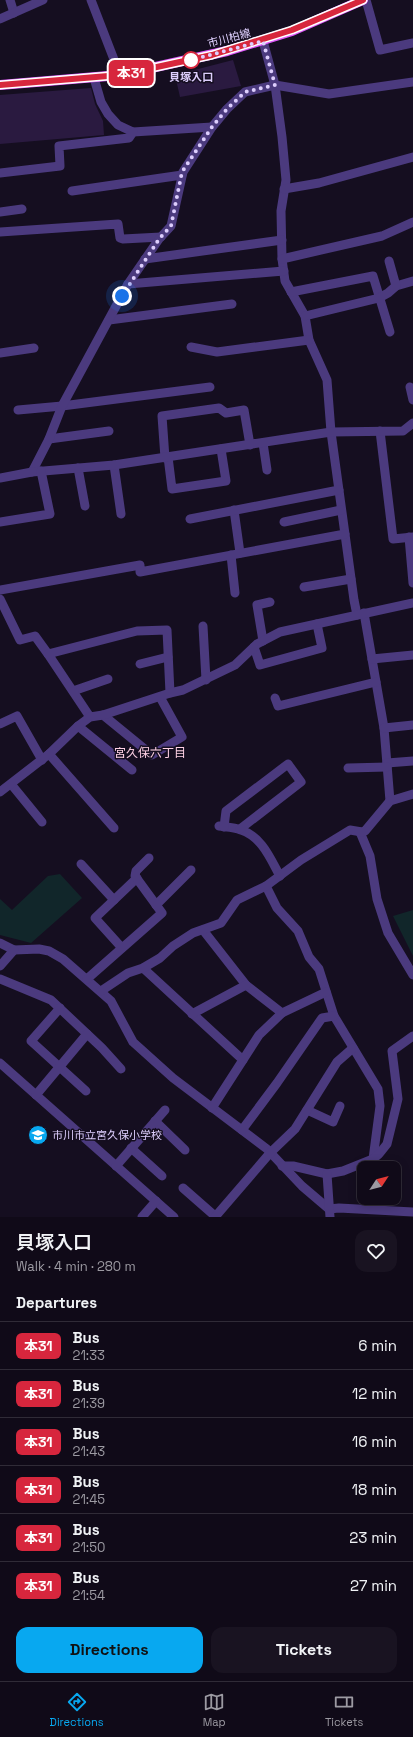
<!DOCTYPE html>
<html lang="en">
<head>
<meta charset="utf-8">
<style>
  :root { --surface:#100a18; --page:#191321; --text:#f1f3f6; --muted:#9c9aa2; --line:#302b37; --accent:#08a8f0 }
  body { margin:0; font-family:"Space Grotesk","Noto Sans JP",sans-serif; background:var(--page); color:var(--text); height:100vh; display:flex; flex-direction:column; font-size:15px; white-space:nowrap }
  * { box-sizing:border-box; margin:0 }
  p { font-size:13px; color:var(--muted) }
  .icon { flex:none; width:22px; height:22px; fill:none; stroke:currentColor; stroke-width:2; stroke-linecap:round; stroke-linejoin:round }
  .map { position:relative; height:1217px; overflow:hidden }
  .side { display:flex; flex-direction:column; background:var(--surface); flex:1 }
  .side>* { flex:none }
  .badge { padding:0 8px; border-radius:6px; font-size:14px; line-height:26px }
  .needle { width:26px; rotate:54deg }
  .controls { position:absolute; left:357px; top:1161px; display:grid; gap:8px }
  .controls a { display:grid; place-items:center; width:44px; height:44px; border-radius:8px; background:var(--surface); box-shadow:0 2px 10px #0003,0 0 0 1px var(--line); font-size:20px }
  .you { position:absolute; width:20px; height:20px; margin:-10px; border:3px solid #fff; border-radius:50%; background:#1a73e8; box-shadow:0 0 0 6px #1a73e833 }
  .map>.badge { position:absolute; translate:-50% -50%; box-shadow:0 0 0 2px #fff }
  h2 { padding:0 16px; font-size:15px; line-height:36px }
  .round { display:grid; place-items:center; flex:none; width:42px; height:42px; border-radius:12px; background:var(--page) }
  .overview { display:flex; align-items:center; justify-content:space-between; height:68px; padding:0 16px }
  h1 { font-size:19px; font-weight:600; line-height:30px }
  .button { display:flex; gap:8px; margin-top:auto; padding:8px 16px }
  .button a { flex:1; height:46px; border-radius:12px; background:var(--accent); color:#111; font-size:16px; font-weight:600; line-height:46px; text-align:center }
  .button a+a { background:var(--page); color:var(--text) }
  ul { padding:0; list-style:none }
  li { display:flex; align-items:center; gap:12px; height:48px; padding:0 16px; border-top:1px solid var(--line) }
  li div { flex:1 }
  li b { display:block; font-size:15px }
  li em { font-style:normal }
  li .badge { min-width:44px; font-weight:700; text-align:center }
  .tabs { display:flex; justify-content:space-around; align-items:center; height:56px; border-top:1px solid var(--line); background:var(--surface); font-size:11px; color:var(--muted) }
  .tabs a { display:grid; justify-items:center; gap:2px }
  .tabs .active { color:var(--accent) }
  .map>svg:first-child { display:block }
  .green { fill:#11262a }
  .building { fill:#2a1a40 }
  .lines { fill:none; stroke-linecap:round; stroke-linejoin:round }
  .minor { stroke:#4b3a7e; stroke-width:9 }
  .major { stroke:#df59fa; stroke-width:10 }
  .line-casing { stroke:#fff; stroke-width:9 }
  .line { stroke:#d7263d; stroke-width:6 }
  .walk { stroke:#ddcefd; stroke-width:4; stroke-dasharray:0 7.2 }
  .stop-dot { fill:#fff; stroke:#d7263d; stroke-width:2 }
  .labels { text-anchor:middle; stroke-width:3; stroke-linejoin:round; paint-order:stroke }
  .street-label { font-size:11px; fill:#ddcefd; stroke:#150e20 }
  .stop-label { font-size:11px; font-weight:bold; fill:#ddcefd; stroke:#150e20 }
  .poi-label { font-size:11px; fill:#ddcefd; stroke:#150e20; text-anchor:start }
  .neighbourhood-label { font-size:12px; fill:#fdd0e4; stroke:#150e20 }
</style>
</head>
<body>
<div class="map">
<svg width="413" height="1217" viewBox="0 0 413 1217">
  <rect width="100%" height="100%" fill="#150e20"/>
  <!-- green -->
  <g class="green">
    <polygon points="60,874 82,898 31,943 0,935 0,899 12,910 48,876"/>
    <polygon points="413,910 413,956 393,916"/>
  </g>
  <!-- building -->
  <g class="building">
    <polygon points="233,60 241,86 180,97 175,75"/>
    <polygon points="91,88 95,104 103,121 104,135 0,144 0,95"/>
  </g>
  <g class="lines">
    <!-- minor -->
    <g class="minor">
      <polyline points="10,0 14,13"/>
      <polyline points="91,0 120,75"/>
      <polyline points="366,0 380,50 413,43"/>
      <polyline points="0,19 43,0"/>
      <polyline points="263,41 275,85 282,137 286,180 281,211 282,259 285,281 305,316 309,340 327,380 331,432 354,600 357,615"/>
      <polyline points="94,78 101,102 108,114 118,125 133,132 212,127"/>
      <polyline points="0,173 60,166 59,146 129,138 133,132"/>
      <polyline points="284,189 319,183 413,157"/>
      <polyline points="72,191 182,175"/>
      <polyline points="0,212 22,209"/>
      <polyline points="0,232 118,224 120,238 123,239 161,237"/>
      <polyline points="145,259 282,240"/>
      <polyline points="282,259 382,236 413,222"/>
      <polyline points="128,284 284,271"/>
      <polyline points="396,286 413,281"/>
      <polyline points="291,292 373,276 390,332"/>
      <polyline points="305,316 379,298 388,293 396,286 389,261"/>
      <polyline points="109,320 232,304"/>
      <polyline points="191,347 217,352 309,340"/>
      <polyline points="0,353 34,348"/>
      <polyline points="410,387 413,400"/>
      <polyline points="18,410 62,406 210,387"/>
      <polyline points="380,431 393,539 413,537"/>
      <polyline points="49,439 109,431"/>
      <polyline points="263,443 267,470"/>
      <polyline points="168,457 172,489 226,481 221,449"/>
      <polyline points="165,458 162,416 219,408 226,413 244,410 250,445"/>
      <polyline points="114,465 121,514"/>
      <polyline points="78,468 85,506"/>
      <polyline points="32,472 49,439 62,406 128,284 159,239 171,226 183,172 212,127 227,109 245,92 275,85 329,94 413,82"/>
      <polyline points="0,478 32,472 114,465 331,432 403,431 413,423"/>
      <polyline points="234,510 240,553"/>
      <polyline points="190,519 339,490"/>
      <polyline points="0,522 50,514 41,471"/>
      <polyline points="284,522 341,510"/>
      <polyline points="409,537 413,583"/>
      <polyline points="231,555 235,593"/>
      <polyline points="304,587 351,579"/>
      <polyline points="0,590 140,565 140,572 345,534"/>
      <polyline points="0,599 20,640 35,636 48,654"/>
      <polyline points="364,613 384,728 390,801"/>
      <polyline points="203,626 206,680"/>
      <polyline points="263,641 257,605 270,602"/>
      <polyline points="254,647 260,665 322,648 317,624"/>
      <polyline points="372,659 413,655"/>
      <polyline points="140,664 168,657"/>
      <polyline points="73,691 108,679"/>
      <polyline points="275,698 278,706 376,682"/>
      <polyline points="103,715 152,755 182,737 160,697"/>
      <polyline points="90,717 48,654 137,631 167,630 170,693"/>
      <polyline points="0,724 17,716 42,760"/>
      <polyline points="78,726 132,770"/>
      <polyline points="384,728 413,725"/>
      <polyline points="49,754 114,828"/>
      <polyline points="387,763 413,761"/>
      <polyline points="348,768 387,767"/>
      <polyline points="11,784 42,822"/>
      <polyline points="0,792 49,754 78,726 90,717 103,715 170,693 183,690 235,665 257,644 280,632 413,603"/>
      <path d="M 219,826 C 226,827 234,827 241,830 C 262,837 270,858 280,876"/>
      <polyline points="224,827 226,811 288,764 301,782 240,829"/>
      <polyline points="360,832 370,856 377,899 388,933 413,975"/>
      <polyline points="81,864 114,900"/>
      <polyline points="266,886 277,908 298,931 309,957 319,969 334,1016 378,1089 380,1106 373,1159"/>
      <polyline points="156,905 191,870"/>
      <polyline points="203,930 246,985 282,1013"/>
      <polyline points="0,943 14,950 39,949 49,951 63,959 111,1001 133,1042 173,1078 267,1149 302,1186 329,1209 339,1208 413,1212"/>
      <polyline points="122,948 95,918 137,878"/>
      <polyline points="0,966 14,950"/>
      <polyline points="143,968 243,1060"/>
      <polyline points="0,979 51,1000 102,1048 121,1069"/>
      <polyline points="87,979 162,913 135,876 136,871 149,858"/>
      <polyline points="101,991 128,973 143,968 160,958 173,946 193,933 221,923 237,900 266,886 301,860 350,830 362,832 365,831 390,801 413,794"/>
      <polyline points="60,1008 31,1041 86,1091"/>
      <polyline points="192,1014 246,985"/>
      <polyline points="0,1063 174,1217"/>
      <polyline points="36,1095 87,1034"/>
      <polyline points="212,1108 259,1035 282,1013 326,992"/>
      <polyline points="307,1110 333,1122 340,1106"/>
      <polyline points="155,1121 185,1150"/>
      <polyline points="242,1130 277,1083 322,1018 334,1016"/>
      <polyline points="131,1148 162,1176"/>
      <polyline points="116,1166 165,1110"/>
      <polyline points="282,1166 293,1166 327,1174 343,1171 373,1159 379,1154 387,1144 398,1099 392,1051 413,1036"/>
      <polyline points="327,1174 330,1217"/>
      <polyline points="183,1188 216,1217"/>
      <polyline points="142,1217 156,1201"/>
      <polyline points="215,1217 270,1153 295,1129 337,1062 353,1048"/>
    </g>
    <!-- major -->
    <polyline class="major" points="0,85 120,75 227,51 292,31 363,0"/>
  </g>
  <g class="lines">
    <defs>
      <polyline id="line" points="0,85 120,75 212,55 292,30 363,0"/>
    </defs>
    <!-- line casing -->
    <use href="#line" class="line-casing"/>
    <!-- line -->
    <use href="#line" class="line"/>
    <!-- walk -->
    <polyline class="walk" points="122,296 159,239 171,226 182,172 212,127 227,109 245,92 275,85 263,41 191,60"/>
  </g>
  <!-- icons -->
  <defs>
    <symbol id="school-disc" viewBox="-11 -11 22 22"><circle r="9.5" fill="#08a8f0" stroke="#150e20"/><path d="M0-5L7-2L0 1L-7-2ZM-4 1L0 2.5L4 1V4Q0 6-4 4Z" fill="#fff"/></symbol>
  </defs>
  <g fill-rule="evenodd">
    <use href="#school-disc" x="27" y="1124" width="22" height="22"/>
  </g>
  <!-- markers -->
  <circle class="stop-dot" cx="191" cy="60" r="8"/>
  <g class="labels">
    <!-- street labels -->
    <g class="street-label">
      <text transform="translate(229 38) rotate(-15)" y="4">市川柏線</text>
    </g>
    <!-- stop labels -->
    <g class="stop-label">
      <text x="191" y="81">貝塚入口</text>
    </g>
    <!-- poi labels -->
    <g class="poi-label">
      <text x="52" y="1139">市川市立宮久保小学校</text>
    </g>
    <!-- neighbourhood labels -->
    <g class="neighbourhood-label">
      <text x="150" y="757">宮久保六丁目</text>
    </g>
  </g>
</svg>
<div class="controls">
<a><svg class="needle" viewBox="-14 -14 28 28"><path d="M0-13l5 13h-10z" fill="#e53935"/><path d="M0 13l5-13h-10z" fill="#9c9aa2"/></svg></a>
</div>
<div class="you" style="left:122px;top:296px"></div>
<b class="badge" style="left:131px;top:73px;background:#d7263d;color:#fff">本31</b>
</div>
<section class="side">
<div class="overview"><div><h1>貝塚入口</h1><p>Walk · 4 min · 280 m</p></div><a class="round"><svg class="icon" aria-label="heart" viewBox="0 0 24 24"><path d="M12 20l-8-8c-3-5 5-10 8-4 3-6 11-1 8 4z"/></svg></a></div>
<h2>Departures</h2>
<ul>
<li><span class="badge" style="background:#d7263d;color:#fff">本31</span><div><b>Bus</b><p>21:33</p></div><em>6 min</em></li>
<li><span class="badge" style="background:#d7263d;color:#fff">本31</span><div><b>Bus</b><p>21:39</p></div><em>12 min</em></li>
<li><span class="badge" style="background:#d7263d;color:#fff">本31</span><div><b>Bus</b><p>21:43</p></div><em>16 min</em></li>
<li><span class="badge" style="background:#d7263d;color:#fff">本31</span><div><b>Bus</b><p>21:45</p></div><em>18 min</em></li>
<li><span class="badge" style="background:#d7263d;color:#fff">本31</span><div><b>Bus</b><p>21:50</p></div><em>23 min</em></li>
<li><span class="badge" style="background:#d7263d;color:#fff">本31</span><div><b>Bus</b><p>21:54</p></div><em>27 min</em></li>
</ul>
<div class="button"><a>Directions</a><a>Tickets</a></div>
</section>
<nav class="tabs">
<a class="active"><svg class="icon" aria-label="directions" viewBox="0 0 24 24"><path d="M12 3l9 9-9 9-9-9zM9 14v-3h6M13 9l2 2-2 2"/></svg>Directions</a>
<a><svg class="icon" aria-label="map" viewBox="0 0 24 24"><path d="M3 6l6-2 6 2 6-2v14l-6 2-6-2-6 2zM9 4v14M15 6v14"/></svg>Map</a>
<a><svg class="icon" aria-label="tickets" viewBox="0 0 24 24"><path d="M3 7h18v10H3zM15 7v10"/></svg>Tickets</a>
</nav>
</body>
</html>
